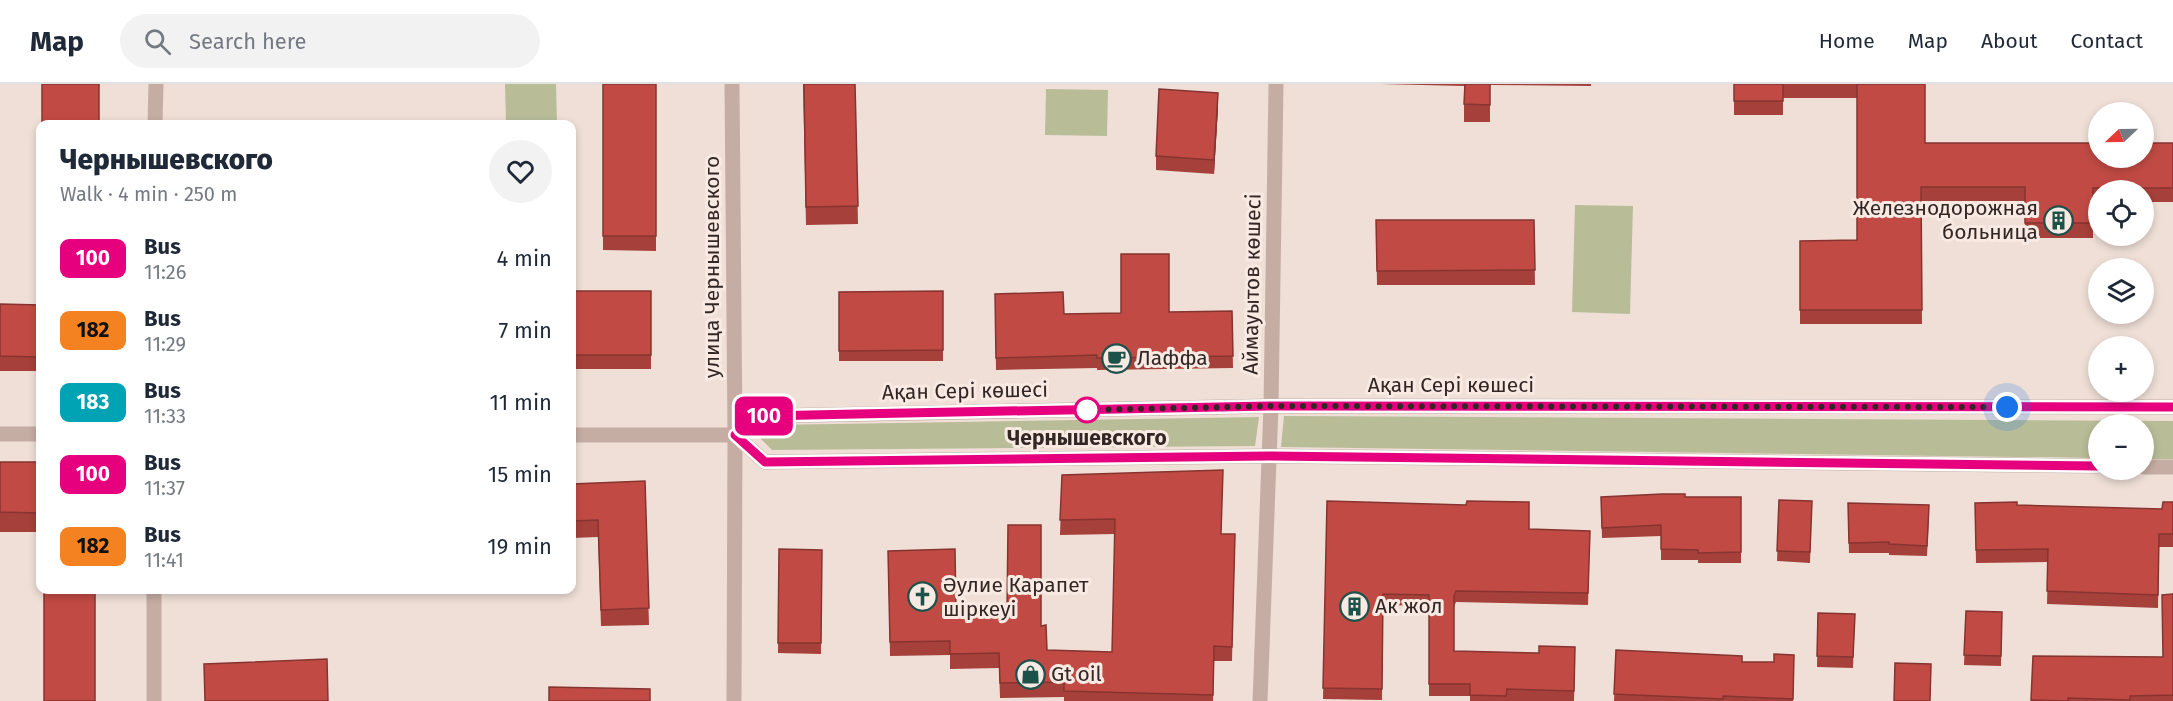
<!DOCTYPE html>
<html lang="en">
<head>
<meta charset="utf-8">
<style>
  :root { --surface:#fff; --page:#f2f2f3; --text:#1f2937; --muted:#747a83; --line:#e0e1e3 }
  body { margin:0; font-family:"Fira Sans",sans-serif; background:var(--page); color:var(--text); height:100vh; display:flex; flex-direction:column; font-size:22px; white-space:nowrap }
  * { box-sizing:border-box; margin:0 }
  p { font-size:20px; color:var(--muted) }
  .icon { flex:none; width:33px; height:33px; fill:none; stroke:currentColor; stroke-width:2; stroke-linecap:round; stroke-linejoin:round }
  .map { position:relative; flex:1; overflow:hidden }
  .panel { position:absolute; left:36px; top:36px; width:540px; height:474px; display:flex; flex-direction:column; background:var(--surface); border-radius:12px; box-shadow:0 3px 9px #0003 }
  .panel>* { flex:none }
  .badge { padding:0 12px; border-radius:9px; font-size:21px; line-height:39px }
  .needle { width:39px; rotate:248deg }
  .fabs { position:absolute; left:2088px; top:18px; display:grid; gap:12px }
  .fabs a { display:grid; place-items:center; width:66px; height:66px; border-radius:50%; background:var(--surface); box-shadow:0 3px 9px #0003; font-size:30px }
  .you { position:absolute; width:30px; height:30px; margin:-15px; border:4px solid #fff; border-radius:50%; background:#1a73e8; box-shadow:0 0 0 9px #1a73e833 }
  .map>.badge { position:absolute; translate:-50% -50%; box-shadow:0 0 0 3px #fff }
  .round { display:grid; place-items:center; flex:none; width:63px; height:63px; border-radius:32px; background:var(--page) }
  .overview { display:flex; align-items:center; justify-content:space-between; height:102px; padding:0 24px }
  h1 { font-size:28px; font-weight:800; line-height:45px }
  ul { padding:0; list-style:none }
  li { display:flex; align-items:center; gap:18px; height:72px; padding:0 24px }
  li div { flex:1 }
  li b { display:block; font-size:22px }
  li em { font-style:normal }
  li .badge { min-width:66px; font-weight:700; text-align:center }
  header { display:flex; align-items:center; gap:36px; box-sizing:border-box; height:84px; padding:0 30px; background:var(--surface); border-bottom:2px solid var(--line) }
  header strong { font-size:28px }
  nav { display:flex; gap:33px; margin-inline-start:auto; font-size:21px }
  .search { width:420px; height:54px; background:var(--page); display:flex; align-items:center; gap:15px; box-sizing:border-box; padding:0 21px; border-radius:33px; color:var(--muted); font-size:22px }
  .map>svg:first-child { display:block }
  .green { fill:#b8bd98 }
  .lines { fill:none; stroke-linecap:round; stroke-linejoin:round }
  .minor { stroke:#c6ada4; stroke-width:15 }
  .tertiary { stroke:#c6ada4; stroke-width:15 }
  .wall { fill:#a6403a }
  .shaded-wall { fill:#873430 }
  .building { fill:#c14b44; stroke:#873430; stroke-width:1.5 }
  .line-casing { stroke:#fff; stroke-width:14 }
  .line { stroke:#e6007e; stroke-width:9 }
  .walk { stroke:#322725; stroke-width:6; stroke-dasharray:0 10.8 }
  .stop-dot { fill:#fff; stroke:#e6007e; stroke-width:3 }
  .labels { text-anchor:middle; stroke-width:6; stroke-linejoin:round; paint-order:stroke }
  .poi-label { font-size:21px; fill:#322725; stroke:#f8eae3; text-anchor:start }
  .street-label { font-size:21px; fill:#322725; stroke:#f8eae3 }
  .stop-label { font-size:21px; font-weight:bold; fill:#322725; stroke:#f8eae3 }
</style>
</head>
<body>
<header>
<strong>Map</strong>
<div class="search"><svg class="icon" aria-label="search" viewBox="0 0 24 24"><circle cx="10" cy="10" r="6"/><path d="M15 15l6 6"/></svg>Search here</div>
<nav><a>Home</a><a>Map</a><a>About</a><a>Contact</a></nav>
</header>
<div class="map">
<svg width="2173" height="617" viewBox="0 0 2173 617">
  <rect width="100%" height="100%" fill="#efdfd7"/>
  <!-- green -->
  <g class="green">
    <polygon points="505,0 556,0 557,40 506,40"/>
    <polygon points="1046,5 1108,6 1107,52 1045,51"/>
    <polygon points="1575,121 1633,122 1630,230 1572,228"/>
    <polygon points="1284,332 2173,337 2173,375 2144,375 2144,340 2098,340 2098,374 1281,363"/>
    <polygon points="1259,333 1255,362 772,366 755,349 772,341"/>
  </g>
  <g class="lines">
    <!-- minor -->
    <g class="minor">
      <polyline points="732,0 735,351 734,617"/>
      <polyline points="155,40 156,0"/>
      <polyline points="1271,322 1276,0"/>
      <polyline points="154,506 154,617"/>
    </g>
    <!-- tertiary -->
    <g class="tertiary">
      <polyline points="0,350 40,350"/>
      <polyline points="572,351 735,351 764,332 1271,322 2173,323"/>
      <polyline points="735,351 765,378 1269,372 2098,382"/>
      <polyline points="2144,383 2173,383"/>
      <polyline points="1260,617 1271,322"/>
    </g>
  </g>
  <!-- wall -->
  <g class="wall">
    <polygon points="603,0 656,0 656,167 603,166"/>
    <polygon points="803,0 855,0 858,140 806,141"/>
    <polygon points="1381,0 1591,0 1591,2 1490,1 1490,38 1464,38 1464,2"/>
    <polygon points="1734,0 1925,0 1925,59 2173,59 2173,118 2144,118 2144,106 2098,106 2098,118 2093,118 2093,154 2025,154 2025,117 1921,117 1922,240 1800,240 1800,157 1857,156 1857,14 1783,14 1783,31 1734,31"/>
    <polygon points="1218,24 1214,90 1156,86 1156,72"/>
    <polygon points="40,98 40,186 39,186"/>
    <polygon points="1376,136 1534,136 1535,201 1377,201"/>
    <rect x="572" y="207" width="79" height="78"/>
    <polygon points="943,207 943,277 839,277 839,208"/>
    <polygon points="995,210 1064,230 1232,227 1233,284 1097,286 1097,284 996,286"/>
    <polygon points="0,220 40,221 40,287 0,287"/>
    <rect x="0" y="378" width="40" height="70"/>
    <polygon points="1062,391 1221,450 1235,450 1232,577 1214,577 1213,617 1064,617 1064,613 1000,614 999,584 950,585 950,571 890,572 888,467 956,529 1041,542 1047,566 1112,568 1115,450 1060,451"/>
    <polygon points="645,397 649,541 601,542 598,453 572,454 572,400"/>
    <polygon points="1601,413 1741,413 1741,479 1698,479 1698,476 1661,476 1661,452 1602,454"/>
    <polygon points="1779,416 1812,417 1810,479 1777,477"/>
    <polygon points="1327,417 1529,445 1590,447 1588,521 1456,518 1454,523 1454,567 1575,575 1574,617 1470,617 1470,612 1429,612 1429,522 1383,521 1382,616 1323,615"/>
    <polygon points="2173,418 2173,463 2159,463 2158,524 2047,520 2048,478 1976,479 1975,419 2017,421 2162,425"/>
    <polygon points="1848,419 1929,431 1927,472 1889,471 1889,469 1849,469"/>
    <polygon points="779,465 822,466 821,570 778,569"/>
    <polygon points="2173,510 2173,617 2031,617 2033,572 2163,573"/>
    <polygon points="1966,527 2002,528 2001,582 1964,581"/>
    <polygon points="1818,529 1855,530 1853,584 1817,583"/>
    <polygon points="1616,566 1742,578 1774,578 1794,571 1793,617 1614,617"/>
  </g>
  <!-- shaded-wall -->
  <polygon class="shaded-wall" points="1218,9 1218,24 1214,90 1214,76"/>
  <!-- building -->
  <g class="building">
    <rect x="42" y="0" width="57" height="40"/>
    <rect x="603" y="0" width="53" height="152"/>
    <polygon points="804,0 855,0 858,122 806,123"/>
    <polygon points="1465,0 1490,0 1490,21 1464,20"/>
    <rect x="1734" y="0" width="49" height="17"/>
    <polygon points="1857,0 1925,0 1925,59 2098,59 2098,74 2144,74 2144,59 2173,59 2173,104 2093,104 2093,139 2025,139 2025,103 1921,103 1922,226 1800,226 1800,157 1857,156"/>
    <polygon points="1159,5 1218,9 1214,76 1156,72"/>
    <polygon points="40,98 40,168 39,168"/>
    <polygon points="1376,136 1534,136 1535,186 1377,187"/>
    <polygon points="1121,170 1169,170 1169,228 1232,227 1233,272 1097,274 1097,271 996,274 995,210 1063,208 1064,230 1121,229"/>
    <rect x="572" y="207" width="79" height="64"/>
    <polygon points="943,207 943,266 839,267 839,208"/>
    <polygon points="0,220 40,221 40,273 0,272"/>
    <polygon points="0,378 40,378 40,429 0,428"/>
    <polygon points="1223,386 1221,450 1235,450 1232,563 1214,562 1213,611 1064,607 1064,598 1000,599 999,569 950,570 950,557 890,558 888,467 955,465 956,529 1007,528 1008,441 1041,441 1041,542 1046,541 1047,566 1112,568 1115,435 1060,436 1062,391"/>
    <polygon points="645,397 649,524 601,526 598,436 572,437 572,400"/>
    <polygon points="1662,410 1685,410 1685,413 1741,413 1741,468 1698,469 1698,466 1661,465 1661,441 1602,444 1601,413"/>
    <polygon points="1779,416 1812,417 1810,468 1777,467"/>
    <polygon points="1327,417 1466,421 1467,417 1529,418 1529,445 1590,447 1588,509 1456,507 1454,512 1454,567 1539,569 1539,562 1575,563 1574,607 1507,605 1506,612 1470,611 1470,600 1429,600 1429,511 1383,510 1382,605 1323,604"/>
    <polygon points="2017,418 2017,421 2162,425 2163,418 2173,418 2173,450 2159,450 2158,511 2047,507 2048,465 1976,466 1975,419"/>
    <polygon points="1848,419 1929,421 1927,462 1889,460 1889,458 1849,459"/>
    <polygon points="779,465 822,466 821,559 778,559"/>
    <rect x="44" y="506" width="51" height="111"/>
    <polygon points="2173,510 2173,611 2130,612 2130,616 2068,614 2068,617 2031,616 2033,572 2163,573 2162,511"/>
    <polygon points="1966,527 2002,528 2001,572 1964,571"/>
    <polygon points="1818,529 1855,530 1853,573 1817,572"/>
    <polygon points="1616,566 1742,572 1742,578 1774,578 1774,570 1794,571 1793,615 1723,612 1723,615 1614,610"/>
    <polygon points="327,575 328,617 205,617 204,580"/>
    <polygon points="1895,579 1931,580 1930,617 1894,617"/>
    <polygon points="549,603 650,605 650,617 549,617"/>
  </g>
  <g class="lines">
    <defs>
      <polyline id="line" points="2098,382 1269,372 765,378 735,351 764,332 856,330 1270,322 2173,323"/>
    </defs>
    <!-- line casing -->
    <use href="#line" class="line-casing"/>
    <!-- line -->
    <use href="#line" class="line"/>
    <!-- walk -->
    <polyline class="walk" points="1087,326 1270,322 2007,323"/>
  </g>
  <!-- icons -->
  <defs>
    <symbol id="building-ring" viewBox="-11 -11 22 22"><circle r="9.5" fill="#f8eae3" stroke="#1d524b" stroke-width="1.5"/><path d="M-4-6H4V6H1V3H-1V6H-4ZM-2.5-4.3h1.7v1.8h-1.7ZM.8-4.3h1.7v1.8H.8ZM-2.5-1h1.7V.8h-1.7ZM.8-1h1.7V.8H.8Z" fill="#1d524b"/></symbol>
    <symbol id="cafe-ring" viewBox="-11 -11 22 22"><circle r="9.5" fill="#f8eae3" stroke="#1d524b" stroke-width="1.5"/><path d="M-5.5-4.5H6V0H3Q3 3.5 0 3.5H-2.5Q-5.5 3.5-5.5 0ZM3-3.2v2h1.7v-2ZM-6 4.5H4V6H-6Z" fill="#1d524b"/></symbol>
    <symbol id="church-ring" viewBox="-11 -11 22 22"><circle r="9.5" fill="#f8eae3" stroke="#1d524b" stroke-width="1.5"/><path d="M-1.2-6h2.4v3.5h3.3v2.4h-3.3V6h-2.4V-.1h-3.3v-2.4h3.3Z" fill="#1d524b"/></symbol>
    <symbol id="shop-ring" viewBox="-11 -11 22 22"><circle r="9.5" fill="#f8eae3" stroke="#1d524b" stroke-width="1.5"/><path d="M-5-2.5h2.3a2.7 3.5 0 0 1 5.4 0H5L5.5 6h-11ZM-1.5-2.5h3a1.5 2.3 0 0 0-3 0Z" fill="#1d524b"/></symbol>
  </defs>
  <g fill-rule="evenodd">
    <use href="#building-ring" x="2042" y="120" width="33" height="33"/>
    <use href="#cafe-ring" x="1100" y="258" width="33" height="33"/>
    <use href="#church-ring" x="906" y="496" width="33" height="33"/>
    <use href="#building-ring" x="1338" y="506" width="33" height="33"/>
    <use href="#shop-ring" x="1014" y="574" width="33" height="33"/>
  </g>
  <!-- markers -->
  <circle class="stop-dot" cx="1087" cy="326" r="12"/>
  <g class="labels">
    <!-- poi labels -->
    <g class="poi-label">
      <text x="2038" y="131" text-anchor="end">Железнодорожная<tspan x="2038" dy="24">больница</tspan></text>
      <text x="1137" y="281">Лаффа</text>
      <text x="943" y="508">Әулие Карапет<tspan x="943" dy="24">шіркеуі</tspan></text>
      <text x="1375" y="529">Ак жол</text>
      <text x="1051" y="597">Gt oil</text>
    </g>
    <!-- street labels -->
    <g class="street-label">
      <text transform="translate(712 183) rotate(-90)" y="7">улица Чернышевского</text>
      <text transform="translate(1252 200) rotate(-89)" y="7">Аймауытов көшесі</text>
      <text x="1451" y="308">Ақан Сері көшесі</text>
      <text transform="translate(965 307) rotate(-1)" y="7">Ақан Сері көшесі</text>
    </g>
    <!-- stop labels -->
    <g class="stop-label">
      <text x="1087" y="361">Чернышевского</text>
    </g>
  </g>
</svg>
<div class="fabs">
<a><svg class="needle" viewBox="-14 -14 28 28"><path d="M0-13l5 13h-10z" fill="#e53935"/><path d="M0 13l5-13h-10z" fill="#747a83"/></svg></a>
<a><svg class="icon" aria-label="locate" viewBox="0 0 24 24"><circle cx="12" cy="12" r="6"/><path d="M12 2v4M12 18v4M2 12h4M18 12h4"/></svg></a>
<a><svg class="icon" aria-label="layers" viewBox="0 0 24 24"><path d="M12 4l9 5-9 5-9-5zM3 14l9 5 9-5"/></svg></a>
<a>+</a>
<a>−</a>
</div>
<div class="you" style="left:2007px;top:323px"></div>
<b class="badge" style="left:764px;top:332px;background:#e6007e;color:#fff">100</b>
<section class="panel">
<div class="overview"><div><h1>Чернышевского</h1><p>Walk · 4 min · 250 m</p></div><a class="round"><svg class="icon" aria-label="heart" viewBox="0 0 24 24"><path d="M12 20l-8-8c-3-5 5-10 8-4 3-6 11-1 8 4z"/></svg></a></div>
<ul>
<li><span class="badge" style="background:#e6007e;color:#fff">100</span><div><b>Bus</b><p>11:26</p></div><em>4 min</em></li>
<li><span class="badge" style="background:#f58220;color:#111">182</span><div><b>Bus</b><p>11:29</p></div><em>7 min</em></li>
<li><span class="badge" style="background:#00a3b4;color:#fff">183</span><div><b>Bus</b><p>11:33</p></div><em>11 min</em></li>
<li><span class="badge" style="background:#e6007e;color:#fff">100</span><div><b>Bus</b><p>11:37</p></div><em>15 min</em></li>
<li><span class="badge" style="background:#f58220;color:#111">182</span><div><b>Bus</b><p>11:41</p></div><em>19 min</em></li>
</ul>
</section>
</div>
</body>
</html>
